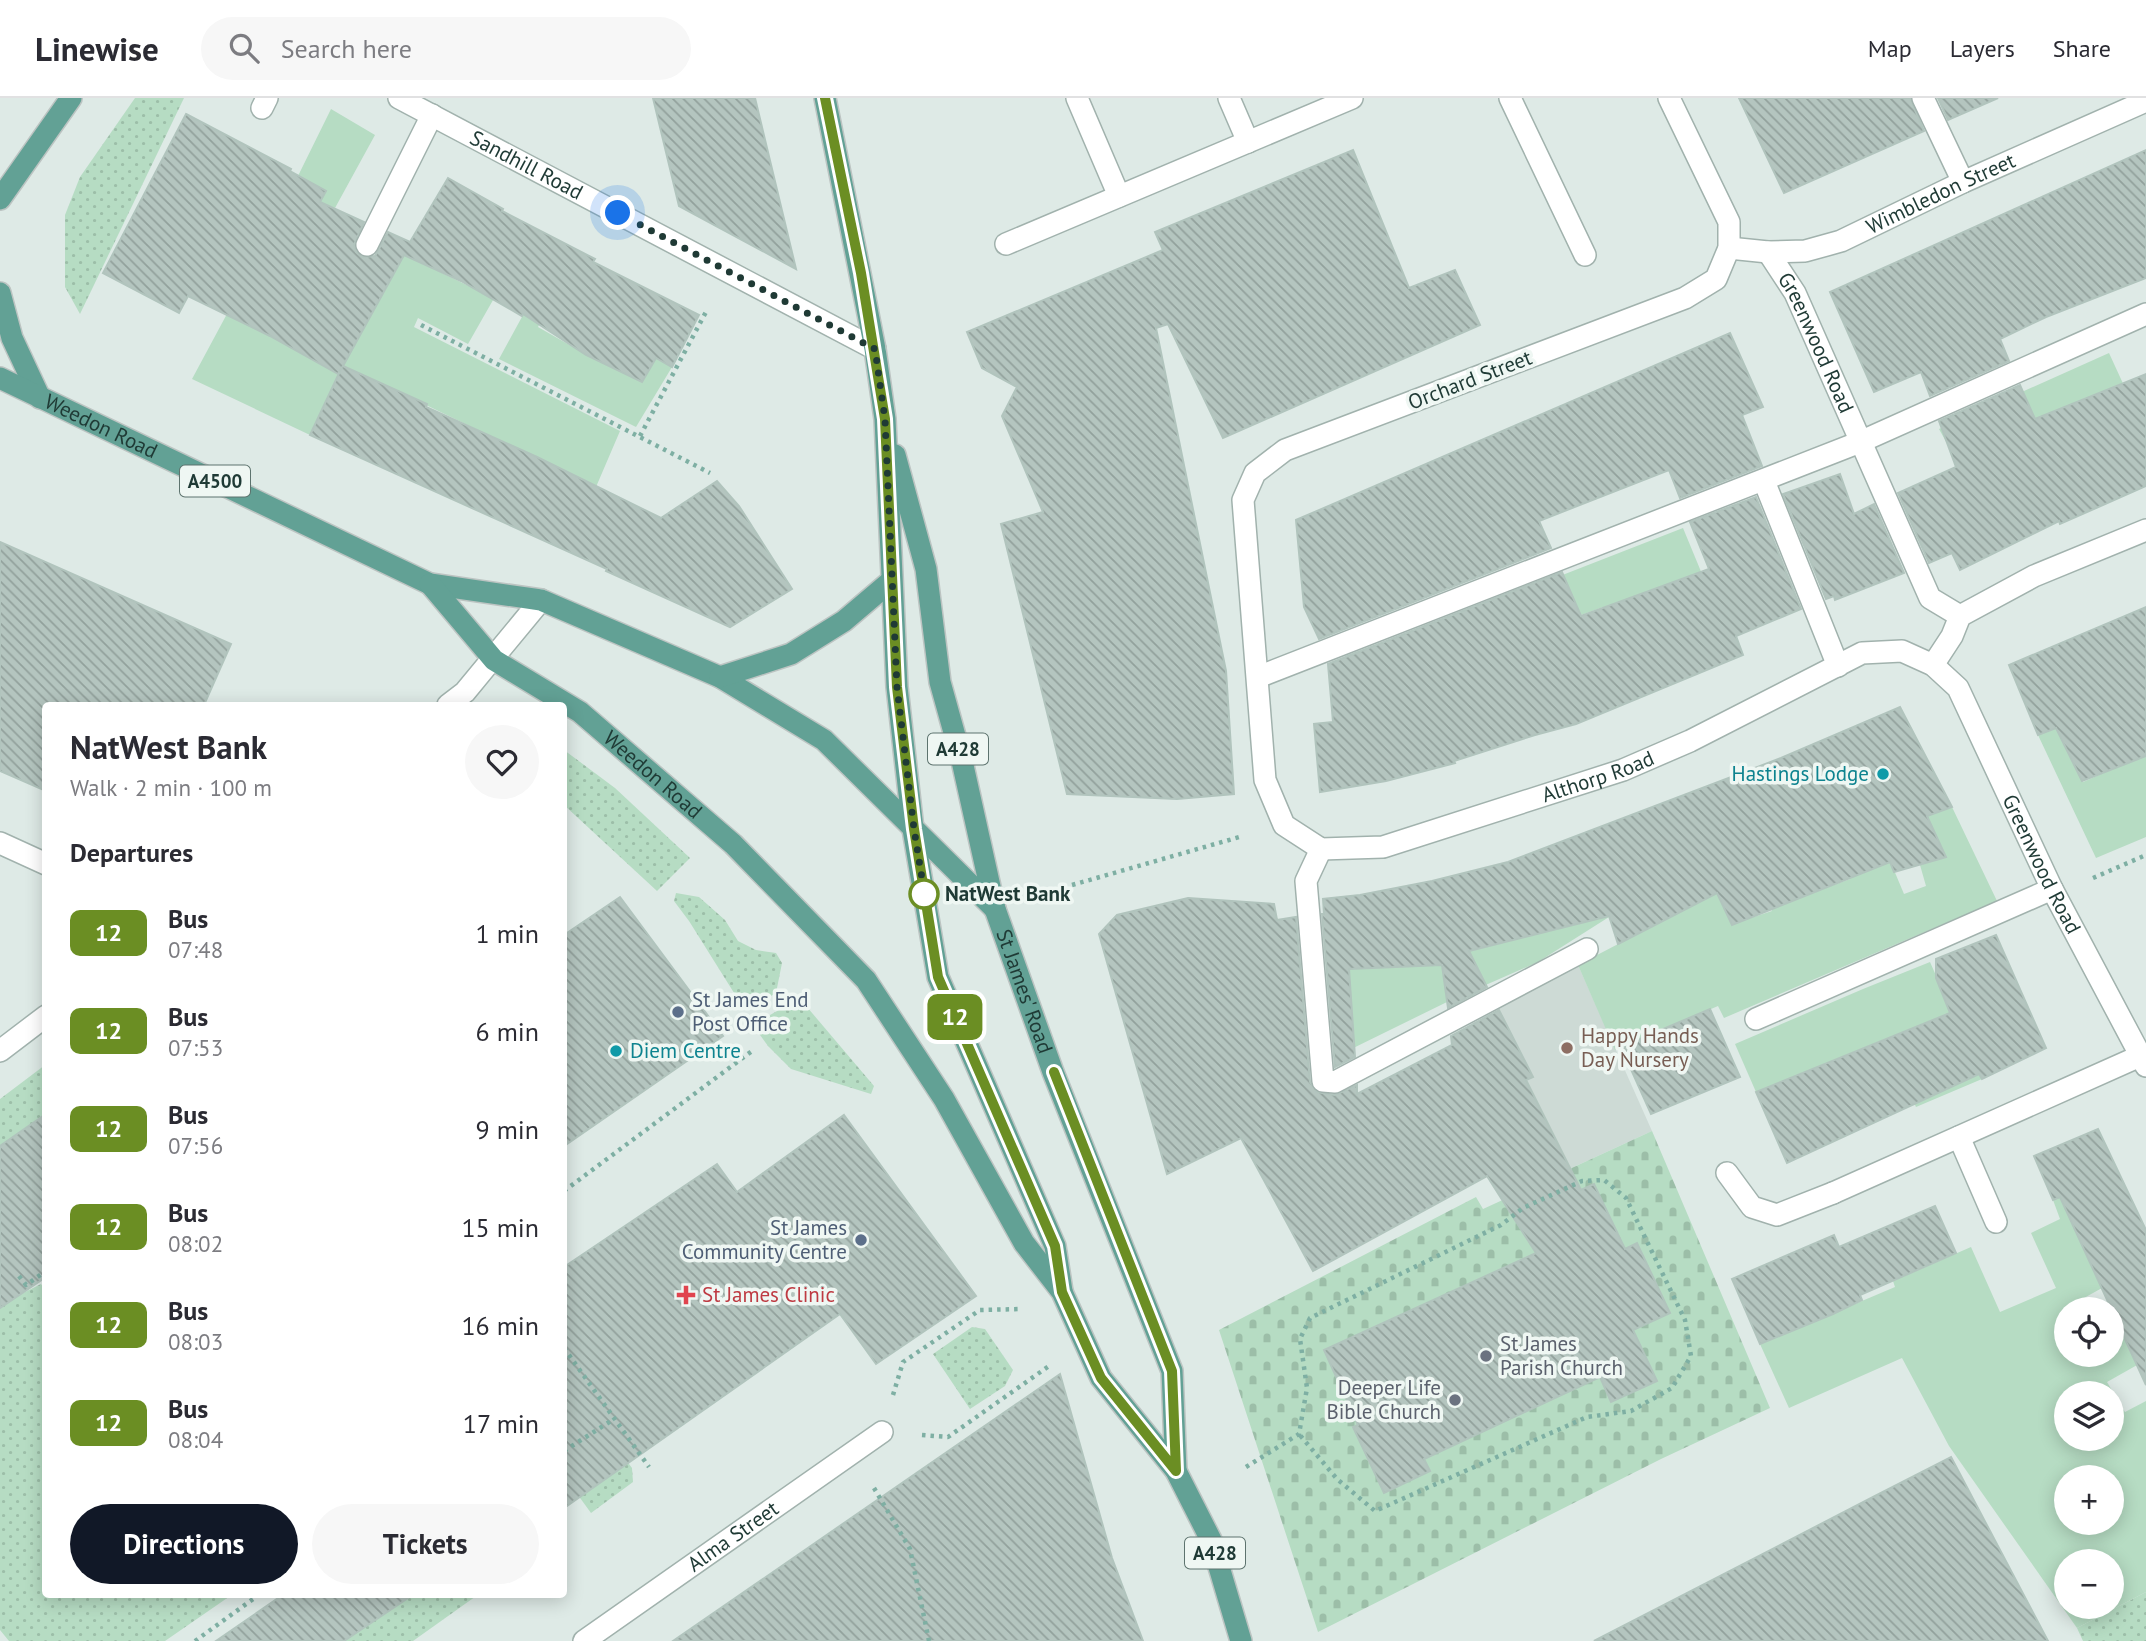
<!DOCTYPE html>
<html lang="en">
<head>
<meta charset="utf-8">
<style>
  :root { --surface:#fff; --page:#f7f7f7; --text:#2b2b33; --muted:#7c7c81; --line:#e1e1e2; --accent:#111827 }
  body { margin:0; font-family:"PT Sans",sans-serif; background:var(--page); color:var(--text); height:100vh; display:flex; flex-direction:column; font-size:26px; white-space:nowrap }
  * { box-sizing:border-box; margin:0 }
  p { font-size:23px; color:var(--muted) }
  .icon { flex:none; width:38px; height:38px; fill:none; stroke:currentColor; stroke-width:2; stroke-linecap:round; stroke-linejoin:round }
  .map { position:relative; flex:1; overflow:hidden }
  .sheet { position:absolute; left:42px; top:604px; width:525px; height:896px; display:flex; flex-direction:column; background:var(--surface); border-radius:7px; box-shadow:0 4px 18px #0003 }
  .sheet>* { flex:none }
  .badge { padding:0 14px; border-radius:10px; font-size:24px; line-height:46px }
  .buttons { position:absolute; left:2054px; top:1199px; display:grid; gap:14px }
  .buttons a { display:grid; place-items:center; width:70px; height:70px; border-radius:50%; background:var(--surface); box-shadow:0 4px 18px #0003; font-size:35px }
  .you { position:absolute; width:35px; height:35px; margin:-18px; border:5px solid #fff; border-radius:50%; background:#1a73e8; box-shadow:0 0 0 10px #1a73e833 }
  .map>.badge { position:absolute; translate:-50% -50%; box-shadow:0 0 0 4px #fff }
  h2 { padding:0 28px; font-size:26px; line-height:63px }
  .round { display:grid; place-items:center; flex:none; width:74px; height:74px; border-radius:37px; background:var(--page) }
  .overview { display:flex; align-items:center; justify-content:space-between; height:119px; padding:0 28px }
  h1 { font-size:33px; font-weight:800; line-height:52px }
  .action { display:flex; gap:14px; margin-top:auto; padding:14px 28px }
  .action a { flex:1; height:80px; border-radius:42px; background:var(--accent); color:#fff; font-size:28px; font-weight:800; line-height:80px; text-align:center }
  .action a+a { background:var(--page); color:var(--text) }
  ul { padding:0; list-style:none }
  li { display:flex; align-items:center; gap:21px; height:98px; padding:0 28px }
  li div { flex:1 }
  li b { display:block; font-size:26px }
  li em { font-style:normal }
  li .badge { min-width:77px; font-weight:700; text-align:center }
  header { display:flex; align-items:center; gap:42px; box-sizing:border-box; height:98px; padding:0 35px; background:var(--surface); border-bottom:2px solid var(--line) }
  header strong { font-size:33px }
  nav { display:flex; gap:38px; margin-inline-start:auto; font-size:24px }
  .search { width:490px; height:63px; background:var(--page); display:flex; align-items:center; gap:18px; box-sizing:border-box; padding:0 24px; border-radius:38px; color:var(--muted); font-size:26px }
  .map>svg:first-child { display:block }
  .built { fill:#cddad5 }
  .grass { fill:url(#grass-dots) }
  .cemetery { fill:url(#cemetery-stones) }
  .garden { fill:#b6dcc3; fill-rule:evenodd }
  .building { fill:url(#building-back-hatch); stroke:#b1c4bd; stroke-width:2 }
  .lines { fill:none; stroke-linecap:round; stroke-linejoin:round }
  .service-casing { stroke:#a1b2ad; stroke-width:24 }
  .pedestrian-casing { stroke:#a1b2ad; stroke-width:24 }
  .minor-casing { stroke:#a1b2ad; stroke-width:24 }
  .primary-casing { stroke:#bcc4c2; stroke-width:24 }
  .path { stroke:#7eafa3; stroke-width:4.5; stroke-dasharray:3.5 5; stroke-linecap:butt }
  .service { stroke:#fff; stroke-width:21 }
  .pedestrian { stroke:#fff; stroke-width:21 }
  .minor { stroke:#fff; stroke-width:21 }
  .primary { stroke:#62a195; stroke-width:21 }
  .line-casing { stroke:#fff; stroke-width:16 }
  .line { stroke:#6b8e23; stroke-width:10 }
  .walk { stroke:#1f3a35; stroke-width:7; stroke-dasharray:0 12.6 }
  .culture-dot { fill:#0f9aa8; stroke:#eff7f3; stroke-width:2.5 }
  .stop-dot { fill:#fff; stroke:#6b8e23; stroke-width:3.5 }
  .service-dot { fill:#5c6f8a; stroke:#eff7f3; stroke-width:2.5 }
  .education-dot { fill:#8d6e63; stroke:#eff7f3; stroke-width:2.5 }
  .health-dot { fill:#e0444e; stroke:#eff7f3; stroke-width:2.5 }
  .worship-dot { fill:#6b7280; stroke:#eff7f3; stroke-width:2.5 }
  .labels { text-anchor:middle; stroke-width:7; stroke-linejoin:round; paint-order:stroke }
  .shield { fill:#eff7f3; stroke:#5d736e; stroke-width:2 }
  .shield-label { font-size:19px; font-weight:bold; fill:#1f3a35 }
  .street-label { font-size:21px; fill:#1f3a35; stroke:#eff7f3 }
  .culture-label { font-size:21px; fill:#0d838f; stroke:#eff7f3; text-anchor:end }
  .stop-label { font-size:21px; font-weight:bold; fill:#1f3a35; stroke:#eff7f3; text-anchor:start }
  .service-label { font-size:21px; fill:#4e5e75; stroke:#eff7f3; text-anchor:start }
  .education-label { font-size:21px; fill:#785e54; stroke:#eff7f3; text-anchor:start }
  .health-label { font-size:21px; fill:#be3a42; stroke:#eff7f3; text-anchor:start }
  .worship-label { font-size:21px; fill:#5b616d; stroke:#eff7f3; text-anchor:start }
</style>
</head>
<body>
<header>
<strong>Linewise</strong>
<div class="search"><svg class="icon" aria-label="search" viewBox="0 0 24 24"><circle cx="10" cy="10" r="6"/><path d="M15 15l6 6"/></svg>Search here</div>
<nav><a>Map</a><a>Layers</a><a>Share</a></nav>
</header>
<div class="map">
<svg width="2146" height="1543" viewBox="0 0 2146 1543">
  <defs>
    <pattern id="grass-dots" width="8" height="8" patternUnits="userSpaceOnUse" patternTransform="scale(1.75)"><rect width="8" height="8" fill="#b6dcc3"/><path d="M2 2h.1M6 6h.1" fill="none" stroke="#9cbea8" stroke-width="1.8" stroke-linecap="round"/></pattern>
    <pattern id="cemetery-stones" width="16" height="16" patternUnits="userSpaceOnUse" patternTransform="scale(1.75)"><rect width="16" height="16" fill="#b6dcc3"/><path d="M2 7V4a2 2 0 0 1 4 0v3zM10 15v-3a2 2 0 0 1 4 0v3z" fill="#9cbea8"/></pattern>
    <pattern id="building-back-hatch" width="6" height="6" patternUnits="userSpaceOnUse" patternTransform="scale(1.75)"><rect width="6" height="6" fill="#b4c5bf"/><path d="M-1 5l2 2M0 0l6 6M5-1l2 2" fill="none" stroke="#92a19c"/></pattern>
  </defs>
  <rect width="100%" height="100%" fill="#deeae6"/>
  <!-- built -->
  <polygon class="built" points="1578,867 1652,1033 1552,1079 1526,982 1533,978 1497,910"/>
  <!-- grass -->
  <g class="grass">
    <polygon points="135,0 184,0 80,216 65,189 65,117 80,79"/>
    <polygon points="564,652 615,690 690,760 657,793 564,707"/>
    <polygon points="676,795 699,799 725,822 738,843 756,852 776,855 782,865 776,895 754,908 741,906 689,823 674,803"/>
    <polygon points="795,903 807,909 874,988 871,996 791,971 768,948 755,930 770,917"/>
    <polygon points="45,967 45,1019 44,1017 0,1048 0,1001"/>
    <polygon points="41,1186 45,1192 46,1496 233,1496 165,1543 9,1543 0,1532 0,1210 21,1196"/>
    <polygon points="972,1229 985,1231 1013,1272 1005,1288 970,1311 933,1256"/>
    <polygon points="609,1339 632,1370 633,1384 591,1415 567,1382"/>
    <polygon points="2146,1494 2146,1543 2083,1543 2077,1530"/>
    <polygon points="414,1496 479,1496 413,1543 344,1543"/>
  </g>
  <!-- cemetery -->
  <polygon class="cemetery" points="1652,1033 1770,1310 1661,1361 1318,1534 1219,1232 1476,1099 1483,1111"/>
  <!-- garden -->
  <g class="garden">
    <polygon points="331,11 375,37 335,110 320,104 326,93 298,78"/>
    <polygon points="403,156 481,194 492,173 505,181 468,246 418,220 414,229 620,333 596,389 426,307 342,270 310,337 192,281 228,214"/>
    <polygon points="535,195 551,205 538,229 573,249 656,260 672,269 636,329 499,261"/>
    <polygon points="2109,255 2137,316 2050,355 2033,317 1949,349 1939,331"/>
    <polygon points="1683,430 1714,505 1619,544 1603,509 1584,516 1350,581 1345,558 1493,504"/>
    <polygon points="2146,625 2146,739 2096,760 2038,637 2056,630 2083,684 2117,669"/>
    <polygon points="1867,708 1904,796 1926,788 1920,767 1946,759 1927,718 1952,709 1997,803 1724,920 1718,908 1615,952 1578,867 1664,822 1654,798 1609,819 1538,864 1472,893 1467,854 1529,838 1706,770 1732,826 1772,813 1749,752 1784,738 1807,797 1850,781 1828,722"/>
    <polygon points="1441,853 1447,904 1335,959 1333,942 1353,939 1349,871 1366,870"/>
    <polygon points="1930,864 1982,981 1916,1009 1885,941 1756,994 1735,946 1863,891"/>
    <path d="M 2073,1094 L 2102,1190 L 2066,1210 L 2067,1256 L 2112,1256 L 2112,1236 L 2128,1228 L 2146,1262 L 2107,1284 L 2125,1314 L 2146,1303 L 2146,1494 L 2077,1530 L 1949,1348 L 1902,1260 L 1789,1310 L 1760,1246 L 1895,1189 L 1893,1183 L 1971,1149 L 2000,1214 L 2056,1190 L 2031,1135 L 2060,1121 L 2053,1102 ZM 2067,1295 L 2112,1295 L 2112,1340 L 2067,1340 ZM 2067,1379 L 2112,1379 L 2112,1424 L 2067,1424 ZM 2067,1463 L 2112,1463 L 2112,1508 L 2067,1508 Z"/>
  </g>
  <!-- building -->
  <g class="building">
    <polygon points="653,0 755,0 796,171 679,108"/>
    <polygon points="1739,0 1910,0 1924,33 1784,95"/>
    <polygon points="1938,0 1998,0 1948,22"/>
    <polygon points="186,16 291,71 290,73 326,93 320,104 364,124 354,147 356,154 362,159 375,158 388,134 410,144 448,80 503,111 502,113 595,161 593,164 699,217 672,269 656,260 642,284 586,257 523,216 522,218 461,183 404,157 343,268 427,306 426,309 537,359 661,420 717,383 739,408 792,491 730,529 606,473 607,471 310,337 342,269 338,276 270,238 188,198 179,215 103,175"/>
    <polygon points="1353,52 1409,190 1455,172 1480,227 1223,340 1168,226 1156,230 1226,573 1234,696 1177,701 1067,696 1001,426 1043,414 1002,318 1017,289 982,270 967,234 1163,152 1155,134"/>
    <polygon points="2146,52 2146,180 2046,219 2000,241 2009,263 1930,298 1921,274 1874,294 1830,194"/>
    <polygon points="1730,235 1763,309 1742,317 1762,368 1680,400 1669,372 1539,423 1551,450 1319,541 1304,509 1296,422"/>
    <polygon points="2146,276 2146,388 2060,426 2059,423 1960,472 1952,455 1929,465 1898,395 1956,369 1939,323 2020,287 2035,321"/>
    <polygon points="1840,376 1854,416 1874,406 1904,475 1835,502 1834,498 1826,501 1783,396"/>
    <polygon points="1756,399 1801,511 1736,538 1743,557 1576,626 1535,637 1454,663 1455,665 1386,683 1320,694 1314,626 1333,624 1328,566 1562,474 1581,518 1709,471 1690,424"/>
    <polygon points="0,444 231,546 204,607 46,607 46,693 0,673"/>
    <polygon points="2146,509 2146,658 2082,683 2056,630 2038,637 2009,567"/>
    <polygon points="1900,609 1952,709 1927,718 1946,759 1894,774 1890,764 1732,827 1717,795 1618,846 1609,818 1469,853 1487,889 1448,910 1442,867 1349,871 1355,959 1335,969 1322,816 1324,816 1323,801 1360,797 1432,783 1508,764 1781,660"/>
    <polygon points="620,799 723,938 564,1048 564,837"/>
    <polygon points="1188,800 1274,806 1277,822 1296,819 1310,984 1317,994 1335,997 1357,987 1357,996 1452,947 1451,938 1499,912 1533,979 1526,982 1581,1092 1594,1086 1625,1151 1637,1145 1670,1215 1633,1232 1657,1283 1611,1304 1600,1279 1424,1361 1430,1373 1384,1395 1353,1329 1358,1327 1324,1252 1536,1155 1487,1078 1313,1173 1241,1040 1167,1076 1099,836 1117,817"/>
    <polygon points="1996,837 2046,950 1982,981 1979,976 1787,1065 1756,994 1950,915 1936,880 1936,861"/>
    <polygon points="1710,911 1740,979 1651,1016 1621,949"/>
    <polygon points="46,1016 46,1179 0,1210 0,1048"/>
    <polygon points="844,1017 976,1198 876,1266 840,1216 564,1410 564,1169 717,1066 737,1094"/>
    <polygon points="2098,1031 2146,1132 2146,1287 2060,1099 2053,1102 2034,1058"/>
    <polygon points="1935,1108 1956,1155 1860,1197 1862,1202 1833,1216 1760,1246 1732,1181 1834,1137 1839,1149"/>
    <polygon points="1060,1276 1112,1460 1143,1543 673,1543"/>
    <polygon points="1951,1359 2048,1543 1594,1543 1875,1398"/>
    <polygon points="284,1496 414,1496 344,1543 216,1543"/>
  </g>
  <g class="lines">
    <defs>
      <g id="service">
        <polyline points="1077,0 1119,98"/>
        <polyline points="1229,0 1248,44"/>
        <polyline points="1510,0 1585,157"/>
        <polyline points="1923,0 1963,84"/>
        <polyline points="262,10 267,0"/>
        <polyline points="1006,146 1352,0"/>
        <polyline points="367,147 432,17"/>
        <polyline points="1764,383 1838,568"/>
        <polyline points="1258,579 1860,344 2146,216"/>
        <polyline points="0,745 46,766"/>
        <polyline points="1321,751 1306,783 1323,983 1335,984 1587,851"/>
        <polyline points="1756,921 2052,791"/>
        <polyline points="1727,1075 1752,1109 1777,1117 1833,1095"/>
      </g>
      <g id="pedestrian">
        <path id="s1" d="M 1768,154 L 1795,195 L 1930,500 L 1960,518"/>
      </g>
      <g id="minor">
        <path id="s2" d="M 399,0 L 875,251"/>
        <path id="s3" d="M 1669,0 L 1729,124 L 1729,150 L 1716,181 L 1685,200 L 1285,352 L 1255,375 L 1243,402 L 1265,682 L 1284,727 L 1321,751 L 1383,749 L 1623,672 L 1690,643 L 1862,555 L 1902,553 L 1933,567 L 1958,590 L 2052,791 L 2146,968"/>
        <path id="s4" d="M 1729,150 L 1768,154 L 1805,153 L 1841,143 L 1963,84 L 2146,3"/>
        <polyline points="1933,567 1952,538 1960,518 2034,478 2146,432"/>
        <polyline points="448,607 465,594 541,502"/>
        <polyline points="0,953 46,918"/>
        <polyline points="1959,1039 1996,1124"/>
        <polyline points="1833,1095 2140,958"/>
        <path id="s5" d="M 584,1543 L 882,1334"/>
      </g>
      <g id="primary">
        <polyline points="825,0 875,251 885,321 897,589 913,731 938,879 1055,1148 1062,1193"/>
        <polyline points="0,101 71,0"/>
        <polyline points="0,195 12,240 40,300"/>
        <path id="s6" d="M 0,280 L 430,486 L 541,502 L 720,579 L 824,642 L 995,811"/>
        <path id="s7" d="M 895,357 L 926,471 L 940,584 L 962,663 L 995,811 L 1053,974 L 1172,1273 L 1176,1373"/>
        <path id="s8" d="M 430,486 L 494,562 L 580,614 L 733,746 L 866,882 L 944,1001 L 1024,1145 L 1062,1194 L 1101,1280 L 1176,1373 L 1211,1442 L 1241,1543"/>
        <polyline points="720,579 791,556 844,523 891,483"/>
      </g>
    </defs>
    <!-- service casing -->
    <use href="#service" class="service-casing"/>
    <!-- pedestrian casing -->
    <use href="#pedestrian" class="pedestrian-casing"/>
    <!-- minor casing -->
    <use href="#minor" class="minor-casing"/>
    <!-- primary casing -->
    <use href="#primary" class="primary-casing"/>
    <!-- path -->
    <g class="path">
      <polyline points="421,227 710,375"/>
      <polyline points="640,338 707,212"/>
      <polyline points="2093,780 2146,757"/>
      <polyline points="1072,787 1243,738"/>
      <polyline points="564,1093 752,953"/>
      <polyline points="19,1178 26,1187 46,1173"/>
      <polyline points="564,1250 649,1369"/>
      <polyline points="893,1297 903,1264 980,1212 1022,1211"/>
      <polyline points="922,1337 948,1339 1049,1268"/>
      <polyline points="564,1353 614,1321"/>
      <polyline points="1246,1369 1299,1336 1307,1290 1300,1241 1310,1220 1501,1127 1523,1110 1582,1083 1604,1082 1626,1100 1685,1222 1691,1258 1672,1290 1631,1313 1587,1319 1375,1413 1337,1381 1299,1336"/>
      <polyline points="874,1390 910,1451 929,1543"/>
      <polyline points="195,1543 260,1496"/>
    </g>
    <!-- service -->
    <use href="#service" class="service"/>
    <!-- pedestrian -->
    <use href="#pedestrian" class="pedestrian"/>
    <!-- minor -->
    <use href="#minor" class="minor"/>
    <!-- primary -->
    <use href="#primary" class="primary"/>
  </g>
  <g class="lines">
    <defs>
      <polyline id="line" points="825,0 861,175 885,321 897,589 914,731 938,879 1055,1148 1062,1194 1101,1280 1176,1373 1172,1273 1054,974"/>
    </defs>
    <!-- line casing -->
    <use href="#line" class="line-casing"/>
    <!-- line -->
    <use href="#line" class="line"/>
    <!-- walk -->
    <polyline class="walk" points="618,115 875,251 885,321 897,589 914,731 926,805 924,796"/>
  </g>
  <!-- markers -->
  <g class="culture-dot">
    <circle cx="1883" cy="676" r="7"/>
    <circle cx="616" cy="953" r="7"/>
  </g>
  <circle class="stop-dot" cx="924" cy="796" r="14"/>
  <g class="service-dot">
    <circle cx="678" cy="914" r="7"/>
    <circle cx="861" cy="1142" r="7"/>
  </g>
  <circle class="education-dot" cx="1567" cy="950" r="7"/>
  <path class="health-dot" d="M682.5 1186.5h7v7h7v7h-7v7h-7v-7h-7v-7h7z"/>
  <g class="worship-dot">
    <circle cx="1486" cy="1258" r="7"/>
    <circle cx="1455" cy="1302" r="7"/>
  </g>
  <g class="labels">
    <!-- shield labels -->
    <g class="shield">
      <rect x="180" y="367.5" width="70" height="31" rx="5"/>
      <rect x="928" y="635.5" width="60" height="31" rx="5"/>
      <rect x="1185" y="1439.5" width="60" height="31" rx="5"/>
    </g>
    <g class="shield-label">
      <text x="215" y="390">A4500</text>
      <text x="958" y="658">A428</text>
      <text x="1215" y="1462">A428</text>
    </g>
    <!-- street labels -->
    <g class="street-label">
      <text dy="7" stroke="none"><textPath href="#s2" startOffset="144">Sandhill Road</textPath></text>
      <text dy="7" stroke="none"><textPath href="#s4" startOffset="224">Wimbledon Street</textPath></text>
      <text dy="7" stroke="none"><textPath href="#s1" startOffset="103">Greenwood Road</textPath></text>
      <text transform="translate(1470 282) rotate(-21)" y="7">Orchard Street</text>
      <text dy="7" stroke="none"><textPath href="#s6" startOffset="112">Weedon Road</textPath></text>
      <text dy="7" stroke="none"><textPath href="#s8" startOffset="296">Weedon Road</textPath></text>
      <text dy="7" stroke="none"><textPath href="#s3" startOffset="1391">Althorp Road</textPath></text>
      <text dy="7" stroke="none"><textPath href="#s3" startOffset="1986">Greenwood Road</textPath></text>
      <text dy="7" stroke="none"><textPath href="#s7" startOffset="553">St James' Road</textPath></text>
      <text dy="7" stroke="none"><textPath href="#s5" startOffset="182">Alma Street</textPath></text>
    </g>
    <!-- culture labels -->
    <g class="culture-label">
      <text x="1869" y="683">Hastings Lodge</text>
      <text x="630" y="960" text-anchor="start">Diem Centre</text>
    </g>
    <!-- stop labels -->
    <g class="stop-label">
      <text x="945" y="803">NatWest Bank</text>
    </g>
    <!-- service labels -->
    <g class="service-label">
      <text x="692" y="909">St James End<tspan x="692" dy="24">Post Office</tspan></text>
      <text x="847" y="1137" text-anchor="end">St James<tspan x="847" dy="24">Community Centre</tspan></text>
    </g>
    <!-- education labels -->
    <g class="education-label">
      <text x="1581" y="945">Happy Hands<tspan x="1581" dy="24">Day Nursery</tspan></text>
    </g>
    <!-- health labels -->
    <g class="health-label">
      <text x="702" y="1204">St James Clinic</text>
    </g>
    <!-- worship labels -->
    <g class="worship-label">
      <text x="1500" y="1253">St James<tspan x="1500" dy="24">Parish Church</tspan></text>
      <text x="1441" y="1297" text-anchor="end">Deeper Life<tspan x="1441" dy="24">Bible Church</tspan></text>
    </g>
  </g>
</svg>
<div class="buttons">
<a><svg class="icon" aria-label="locate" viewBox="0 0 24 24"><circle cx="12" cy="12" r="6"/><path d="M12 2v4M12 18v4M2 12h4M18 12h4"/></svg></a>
<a><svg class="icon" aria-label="layers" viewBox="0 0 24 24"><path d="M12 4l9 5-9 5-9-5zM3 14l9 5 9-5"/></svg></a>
<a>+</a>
<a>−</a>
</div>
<div class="you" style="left:618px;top:115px"></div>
<b class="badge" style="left:955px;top:919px;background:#6b8e23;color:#fff">12</b>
<section class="sheet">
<div class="overview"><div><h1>NatWest Bank</h1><p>Walk · 2 min · 100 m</p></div><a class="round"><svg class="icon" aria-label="heart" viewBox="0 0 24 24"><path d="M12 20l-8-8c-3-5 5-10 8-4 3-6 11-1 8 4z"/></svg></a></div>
<h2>Departures</h2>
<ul>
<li><span class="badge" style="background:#6b8e23;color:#fff">12</span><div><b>Bus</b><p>07:48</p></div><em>1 min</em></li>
<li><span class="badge" style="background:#6b8e23;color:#fff">12</span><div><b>Bus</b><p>07:53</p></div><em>6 min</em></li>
<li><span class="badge" style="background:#6b8e23;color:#fff">12</span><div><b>Bus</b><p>07:56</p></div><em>9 min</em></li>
<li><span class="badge" style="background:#6b8e23;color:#fff">12</span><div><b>Bus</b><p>08:02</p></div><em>15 min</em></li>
<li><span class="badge" style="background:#6b8e23;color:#fff">12</span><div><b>Bus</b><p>08:03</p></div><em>16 min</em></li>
<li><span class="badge" style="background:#6b8e23;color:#fff">12</span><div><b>Bus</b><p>08:04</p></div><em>17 min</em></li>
</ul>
<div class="action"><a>Directions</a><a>Tickets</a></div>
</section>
</div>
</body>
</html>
